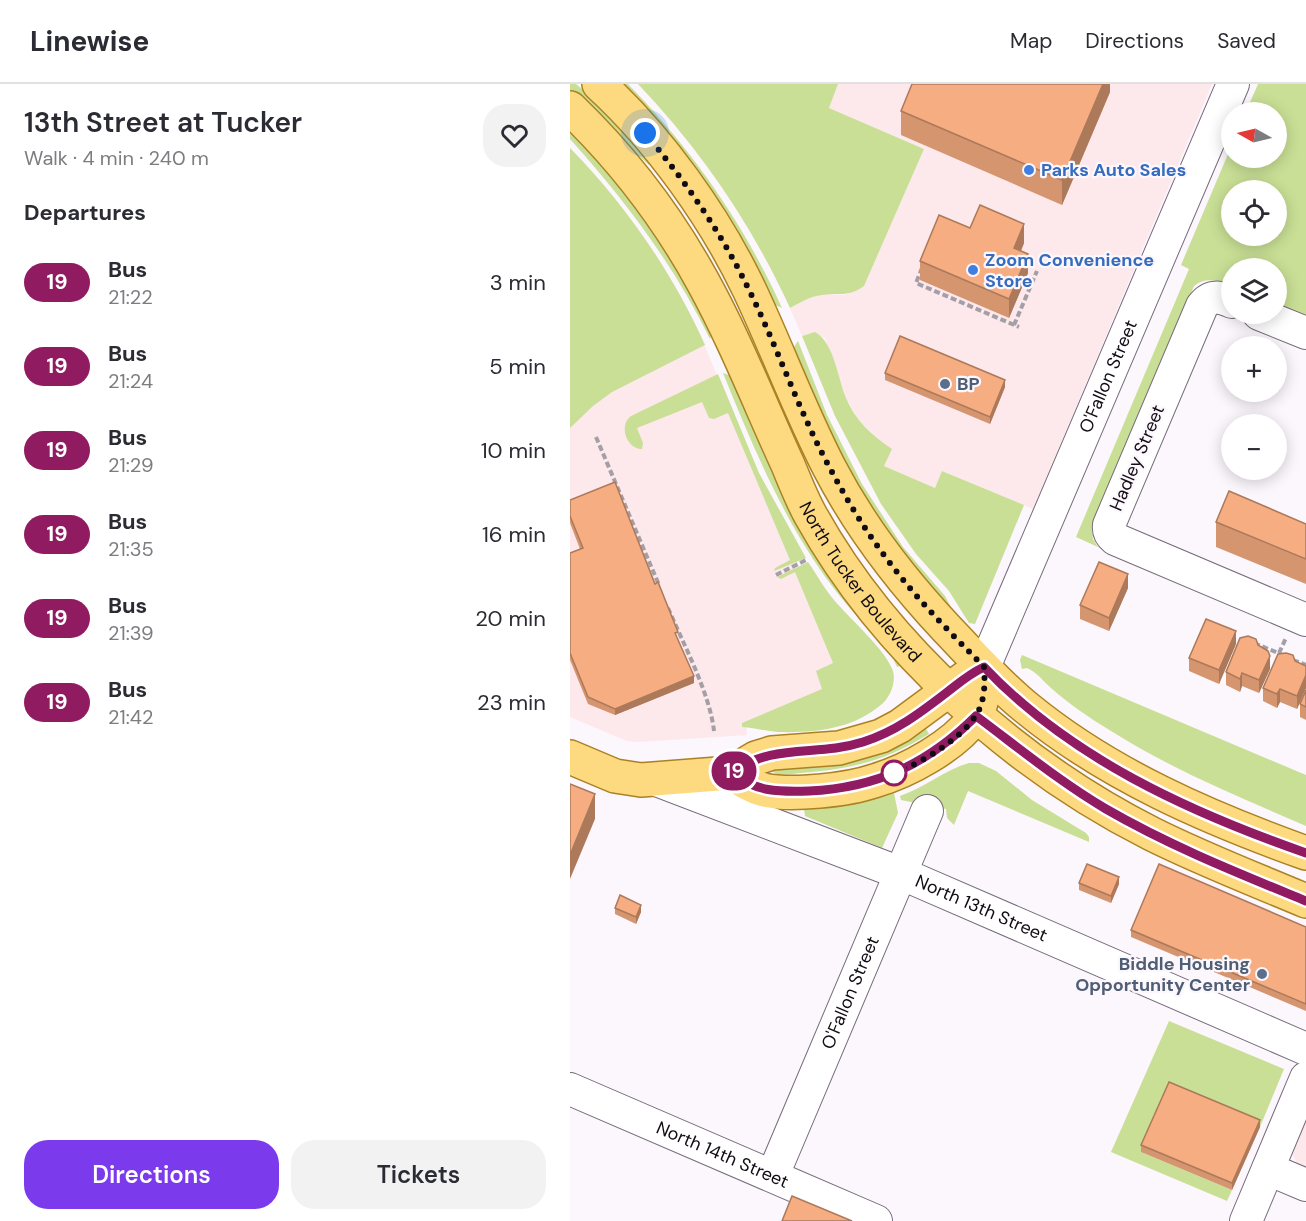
<!DOCTYPE html>
<html lang="en">
<head>
<meta charset="utf-8">
<style>
  :root { --surface:#fff; --page:#f2f2f3; --text:#2b2b33; --muted:#7c7c81; --line:#e1e1e2; --accent:#7c3aed }
  body { margin:0; font-family:"DM Sans",sans-serif; background:var(--page); color:var(--text); height:100vh; display:flex; flex-direction:column; font-size:22px; white-space:nowrap }
  * { box-sizing:border-box; margin:0 }
  p { font-size:20px; color:var(--muted) }
  .icon { flex:none; width:33px; height:33px; fill:none; stroke:currentColor; stroke-width:2; stroke-linecap:round; stroke-linejoin:round }
  .map { position:relative; flex:1; overflow:hidden }
  .panel { display:flex; flex-direction:column; background:var(--surface); width:570px }
  .panel>* { flex:none }
  .badge { padding:0 12px; border-radius:20px; font-size:21px; line-height:39px }
  .needle { width:39px; rotate:278deg }
  .controls { position:absolute; left:651px; top:18px; display:grid; gap:12px }
  .controls a { display:grid; place-items:center; width:66px; height:66px; border-radius:50%; background:var(--surface); box-shadow:0 3px 15px #0003; font-size:30px }
  .you { position:absolute; width:30px; height:30px; margin:-15px; border:4px solid #fff; border-radius:50%; background:#1a73e8; box-shadow:0 0 0 9px #1a73e833 }
  .map>.badge { position:absolute; translate:-50% -50%; box-shadow:0 0 0 3px #fff }
  h2 { padding:0 24px; font-size:22px; line-height:54px }
  .round { display:grid; place-items:center; flex:none; width:63px; height:63px; border-radius:24px; background:var(--page) }
  .head { display:flex; align-items:center; justify-content:space-between; height:102px; padding:0 24px }
  h1 { font-size:28px; font-weight:600; line-height:45px }
  .cta { display:flex; gap:12px; margin-top:auto; padding:12px 24px }
  .cta a { flex:1; height:69px; border-radius:24px; background:var(--accent); color:#fff; font-size:24px; font-weight:600; line-height:69px; text-align:center }
  .cta a+a { background:var(--page); color:var(--text) }
  ul { padding:0; list-style:none }
  li { display:flex; align-items:center; gap:18px; height:84px; padding:0 24px }
  li div { flex:1 }
  li b { display:block; font-size:22px }
  li em { font-style:normal }
  li .badge { min-width:66px; font-weight:700; text-align:center }
  header { display:flex; align-items:center; gap:36px; box-sizing:border-box; height:84px; padding:0 30px; background:var(--surface); border-bottom:2px solid var(--line) }
  header strong { font-size:28px }
  nav { display:flex; gap:33px; margin-inline-start:auto; font-size:21px }
  main { display:flex; flex:1; min-height:0 }
  .map>svg:first-child { display:block }
  .commercial { fill:#fde8ec }
  .green { fill:#c9df95; fill-rule:evenodd }
  .lines { fill:none; stroke-linecap:round; stroke-linejoin:round }
  .minor-casing { stroke:#776b7c; stroke-width:34 }
  .major-casing { stroke:#aa8223; stroke-width:36 }
  .path { stroke:#a49fa6; stroke-width:4; stroke-dasharray:6 3; stroke-linecap:butt }
  .minor { stroke:#fff; stroke-width:32 }
  .major { stroke:#fdda80; stroke-width:33 }
  .wall { fill:#d4956f }
  .shaded-wall { fill:#ac795a }
  .building { fill:#f6ad81; stroke:#ac795a; stroke-width:1.5 }
  .line-casing { stroke:#fff; stroke-width:14 }
  .line { stroke:#901b61; stroke-width:9 }
  .walk { stroke:#110c13; stroke-width:6; stroke-dasharray:0 10.8 }
  .shop-dot { fill:#3f7fe0; stroke:#fcf6fd; stroke-width:2 }
  .service-dot { fill:#5c6f8a; stroke:#fcf6fd; stroke-width:2 }
  .stop-dot { fill:#fff; stroke:#901b61; stroke-width:3 }
  .labels { text-anchor:middle; stroke-width:4.5; stroke-linejoin:round; paint-order:stroke }
  .shop-label { font-size:18px; font-weight:bold; fill:#366cbe; stroke:#fcf6fd; text-anchor:start }
  .street-label { font-size:18px; fill:#110c13; stroke:#fcf6fd }
  .service-label { font-size:18px; font-weight:bold; fill:#4e5e75; stroke:#fcf6fd; text-anchor:start }
</style>
</head>
<body>
<header>
<strong>Linewise</strong>
<nav><a>Map</a><a>Directions</a><a>Saved</a></nav>
</header>
<main>
<section class="panel">
<div class="head"><div><h1>13th Street at Tucker</h1><p>Walk · 4 min · 240 m</p></div><a class="round"><svg class="icon" aria-label="heart" viewBox="0 0 24 24"><path d="M12 20l-8-8c-3-5 5-10 8-4 3-6 11-1 8 4z"/></svg></a></div>
<h2>Departures</h2>
<ul>
<li><span class="badge" style="background:#901b61;color:#fff">19</span><div><b>Bus</b><p>21:22</p></div><em>3 min</em></li>
<li><span class="badge" style="background:#901b61;color:#fff">19</span><div><b>Bus</b><p>21:24</p></div><em>5 min</em></li>
<li><span class="badge" style="background:#901b61;color:#fff">19</span><div><b>Bus</b><p>21:29</p></div><em>10 min</em></li>
<li><span class="badge" style="background:#901b61;color:#fff">19</span><div><b>Bus</b><p>21:35</p></div><em>16 min</em></li>
<li><span class="badge" style="background:#901b61;color:#fff">19</span><div><b>Bus</b><p>21:39</p></div><em>20 min</em></li>
<li><span class="badge" style="background:#901b61;color:#fff">19</span><div><b>Bus</b><p>21:42</p></div><em>23 min</em></li>
</ul>
<div class="cta"><a>Directions</a><a>Tickets</a></div>
</section>
<div class="map">
<svg width="736" height="1137" viewBox="0 0 736 1137">
  <rect width="100%" height="100%" fill="#fcf6fd"/>
  <!-- commercial -->
  <g class="commercial">
    <polygon points="268,0 642,0 463,425 373,387 365,404 314,382 321,365 302,352 287,333 276,314 255,254 242,249 232,252 220,224 241,213 254,210 275,211 294,202 354,65 259,24"/>
    <polygon points="127,244 278,599 176,643 177,651 68,658 57,657 0,633 0,327"/>
    <polygon points="736,1034 736,1083 727,1079 722,1070"/>
  </g>
  <!-- green -->
  <g class="green">
    <polygon points="0,0 6,0 38,27 82,78 79,81 0,8"/>
    <path d="M 44,0 L 58,0 C 122,65 175,142 212,224 L 201,219 Z"/>
    <path d="M 68,0 L 268,0 L 259,24 L 354,65 L 294,202 C 277,214 270,208 252,211 C 240,212 230,219 220,224 C 182,141 131,66 68,0 Z"/>
    <path d="M 688,0 L 736,0 L 736,235 L 707,222 L 706,184 L 662,184 L 661,203 C 648,197 637,192 624,202 L 522,448 L 523,455 L 528,463 L 506,453 L 619,185 L 611,181 L 661,63 L 662,74 L 706,74 L 706,28 L 676,28 ZM 662,106 L 706,106 L 706,152 L 662,152 Z"/>
    <path d="M 0,41 L 82,137 L 143,246 L 140,255 C 104,181 55,116 0,55 Z"/>
    <path d="M 0,64 C 55,120 103,189 135,261 L 42,308 L 23,322 L 0,344 Z"/>
    <path d="M 245,248 C 264,258 268,295 276,314 C 286,337 301,351 322,365 L 314,382 L 365,404 L 372,387 L 454,421 L 405,540 L 399,539 L 379,507 L 346,470 L 311,420 L 265,332 L 232,252 Z"/>
    <polygon points="228,257 257,331 292,400 333,463 375,512 392,543 289,415 223,272 224,263"/>
    <path d="M 153,289 L 164,293 L 333,581 L 327,583 L 322,572 C 302,549 281,527 262,502 C 214,438 183,363 153,289 Z"/>
    <path d="M 148,290 L 189,389 L 236,474 L 204,487 L 205,484 L 220,476 L 158,329 L 144,335 L 139,334 L 132,318 L 67,344 L 73,359 L 72,365 C 57,365 48,342 61,332 Z"/>
    <path d="M 238,478 C 247,491 254,504 264,516 C 279,534 316,566 323,587 C 326,598 321,612 312,620 C 283,645 246,649 208,648 C 196,647 184,644 172,643 L 172,639 L 252,605 L 246,587 L 263,579 L 225,488 L 211,495 L 207,493 Z"/>
    <path d="M 452,571 L 736,691 L 736,742 C 669,713 603,686 541,647 C 521,635 499,620 481,604 C 473,597 468,589 457,584 L 452,585 L 450,576 Z"/>
    <path d="M 355,643 L 359,650 C 315,677 282,685 230,689 C 222,690 210,693 203,688 L 204,684 Z"/>
    <path d="M 399,679 L 409,679 L 426,687 L 462,716 L 516,749 L 519,753 L 519,758 L 398,707 L 384,741 L 377,734 L 376,725 L 331,716 L 330,712 C 354,704 374,686 399,679 Z"/>
    <polygon points="324,709 328,729 312,764 235,732 234,725 237,724 282,720"/>
    <polygon points="599,937 714,985 690,1043 599,1005 571,1068 662,1106 657,1117 541,1068"/>
  </g>
  <g class="lines">
    <defs>
      <g id="minor">
        <path d="M 662,218 C 649,213 641,210 632,222 L 539,441 C 538,448 540,451 545,455 L 736,536"/>
        <polyline points="689,230 736,249"/>
        <path id="s1" d="M 414,583 L 663,0"/>
        <path id="s2" d="M 84,695 L 330,789 L 736,965"/>
        <path id="s3" d="M 0,1005 L 306,1137"/>
        <polyline points="698,1085 736,1101"/>
        <path id="s4" d="M 203,1091 L 357,727"/>
        <polyline points="676,1137 736,994"/>
      </g>
      <g id="major">
        <path d="M 29,0 C 89,55 144,132 179,205 C 207,264 229,325 259,383 C 290,443 331,496 377,545 C 403,572 428,601 458,625 C 539,691 638,734 736,769"/>
        <path id="s5" d="M 0,24 C 52,74 98,134 133,198 C 165,256 190,320 218,381 C 225,398 232,416 241,432 C 315,565 447,682 582,750 C 632,775 684,795 736,817"/>
        <polyline points="0,673 45,692 71,696 161,689 186,674 202,669 269,664 311,652 330,642 395,594"/>
        <path d="M 161,689 C 172,696 182,703 194,706 C 221,712 278,706 304,697 C 338,687 384,662 405,633 C 409,627 411,619 413,611"/>
      </g>
    </defs>
    <!-- minor casing -->
    <use href="#minor" class="minor-casing"/>
    <!-- major casing -->
    <use href="#major" class="major-casing"/>
    <!-- path -->
    <g class="path">
      <polyline points="352,184 346,199 449,243"/>
      <polyline points="444,241 467,187"/>
      <polyline points="26,353 89,501"/>
      <polyline points="206,491 238,475"/>
      <path d="M 98,524 C 113,559 140,610 144,647"/>
      <polyline points="684,559 713,571"/>
      <polyline points="709,569 716,554"/>
      <polyline points="723,576 736,581"/>
    </g>
    <!-- minor -->
    <use href="#minor" class="minor"/>
    <!-- major -->
    <use href="#major" class="major"/>
  </g>
  <!-- wall -->
  <g class="wall">
    <polygon points="540,0 540,8 492,121 331,51 331,27"/>
    <polygon points="400,144 454,159 451,167 458,189 439,234 350,196 350,177"/>
    <polygon points="315,289 435,303 420,340 315,296"/>
    <polygon points="0,416 108,555 124,599 45,631 18,620 0,576 0,469 10,465 0,439"/>
    <polygon points="646,438 736,440 736,500 646,463"/>
    <polygon points="558,504 539,547 510,535 510,521"/>
    <polygon points="666,560 649,600 619,587 619,574"/>
    <polygon points="700,585 689,609 672,602 670,608 656,601 656,588"/>
    <polygon points="693,604 736,604 727,625 710,618 707,624 693,617"/>
    <polygon points="736,606 736,636 730,633 730,620"/>
    <polygon points="509,799 549,800 541,819 509,806"/>
    <polygon points="45,824 71,828 66,840 45,830"/>
    <polygon points="736,843 736,927 561,853 561,846"/>
    <polygon points="690,1043 662,1106 571,1068 571,1061"/>
  </g>
  <!-- shaded-wall -->
  <g class="shaded-wall">
    <polygon points="533,0 540,0 540,8 492,121 492,96"/>
    <polygon points="454,140 454,159 444,183 444,164"/>
    <polygon points="458,170 458,189 439,234 439,215"/>
    <polygon points="435,296 435,303 420,340 420,333"/>
    <polygon points="558,490 558,504 539,547 539,534"/>
    <polygon points="666,547 666,560 649,600 649,586"/>
    <polygon points="700,572 700,585 689,609 689,596"/>
    <polygon points="672,589 672,602 670,608 670,595"/>
    <polygon points="736,591 736,604 727,625 727,612"/>
    <polygon points="124,592 124,599 45,631 45,625"/>
    <polygon points="710,605 710,618 707,624 707,610"/>
    <polygon points="25,710 25,735 0,795 0,771"/>
    <polygon points="549,793 549,800 541,819 541,812"/>
    <polygon points="71,821 71,828 66,840 66,833"/>
    <polygon points="690,1036 690,1043 662,1106 662,1099"/>
  </g>
  <!-- building -->
  <g class="building">
    <polygon points="342,0 533,0 492,96 331,27"/>
    <polygon points="410,121 454,140 444,164 458,170 439,215 350,177 369,131 400,144"/>
    <polygon points="330,252 435,296 420,333 315,289"/>
    <polygon points="45,398 85,500 88,498 108,548 105,549 124,592 45,625 18,613 0,569 0,469 13,464 0,432 0,416"/>
    <polygon points="659,407 736,440 736,475 646,438"/>
    <polygon points="529,478 558,490 539,534 510,521"/>
    <polygon points="636,535 666,547 649,586 619,574"/>
    <polygon points="678,552 686,555 688,561 698,567 700,572 689,596 672,589 670,595 656,588 670,554"/>
    <polygon points="716,569 723,571 725,577 736,582 736,591 727,612 710,605 707,610 693,604 708,570"/>
    <polygon points="736,606 736,623 730,620"/>
    <polygon points="0,700 25,710 0,771"/>
    <polygon points="517,780 549,793 541,812 509,799"/>
    <polygon points="589,780 736,843 736,920 561,846"/>
    <polygon points="50,811 71,821 66,833 45,824"/>
    <polygon points="599,998 690,1036 662,1099 571,1061"/>
    <polygon points="222,1112 282,1137 212,1137"/>
  </g>
  <g class="lines">
    <defs>
      <path id="line" d="M 736,769 C 619,728 500,674 414,583 C 399,590 389,599 376,609 C 350,629 325,648 293,658 C 246,673 204,658 161,689 C 188,708 207,708 239,707 C 306,704 358,680 406,632 C 449,664 490,698 536,725 C 600,762 668,789 736,817"/>
    </defs>
    <!-- line casing -->
    <use href="#line" class="line-casing"/>
    <!-- line -->
    <use href="#line" class="line"/>
    <!-- walk -->
    <path class="walk" d="M 75,49 C 115,97 151,148 178,204 C 208,264 229,328 261,386 C 281,424 304,460 331,493 C 356,525 386,554 414,583 C 415,596 415,608 411,621 C 402,649 351,680 324,689"/>
  </g>
  <!-- markers -->
  <g class="shop-dot">
    <circle cx="459" cy="86" r="6"/>
    <circle cx="403" cy="186" r="6"/>
  </g>
  <g class="service-dot">
    <circle cx="375" cy="300" r="6"/>
    <circle cx="692" cy="890" r="6"/>
  </g>
  <circle class="stop-dot" cx="324" cy="689" r="12"/>
  <g class="labels">
    <!-- shop labels -->
    <g class="shop-label">
      <text x="471" y="92">Parks Auto Sales</text>
      <text x="415" y="182">Zoom Convenience<tspan x="415" dy="21">Store</tspan></text>
    </g>
    <!-- street labels -->
    <g class="street-label">
      <text dy="6" stroke="none"><textPath href="#s1" startOffset="316">O'Fallon Street</textPath></text>
      <text transform="translate(567 374) rotate(-67)" y="6">Hadley Street</text>
      <text dy="6" stroke="none"><textPath href="#s5" startOffset="560">North Tucker Boulevard</textPath></text>
      <text dy="6" stroke="none"><textPath href="#s2" startOffset="352">North 13th Street</textPath></text>
      <text dy="6" stroke="none"><textPath href="#s4" startOffset="198">O'Fallon Street</textPath></text>
      <text dy="6" stroke="none"><textPath href="#s3" startOffset="166">North 14th Street</textPath></text>
    </g>
    <!-- service labels -->
    <g class="service-label">
      <text x="387" y="306">BP</text>
      <text x="680" y="886" text-anchor="end">Biddle Housing<tspan x="680" dy="21">Opportunity Center</tspan></text>
    </g>
  </g>
</svg>
<div class="controls">
<a><svg class="needle" viewBox="-14 -14 28 28"><path d="M0-13l5 13h-10z" fill="#e53935"/><path d="M0 13l5-13h-10z" fill="#7c7c81"/></svg></a>
<a><svg class="icon" aria-label="locate" viewBox="0 0 24 24"><circle cx="12" cy="12" r="6"/><path d="M12 2v4M12 18v4M2 12h4M18 12h4"/></svg></a>
<a><svg class="icon" aria-label="layers" viewBox="0 0 24 24"><path d="M12 4l9 5-9 5-9-5zM3 14l9 5 9-5"/></svg></a>
<a>+</a>
<a>−</a>
</div>
<div class="you" style="left:75px;top:49px"></div>
<b class="badge" style="left:164px;top:687px;background:#901b61;color:#fff">19</b>
</div>
</main>
</body>
</html>
